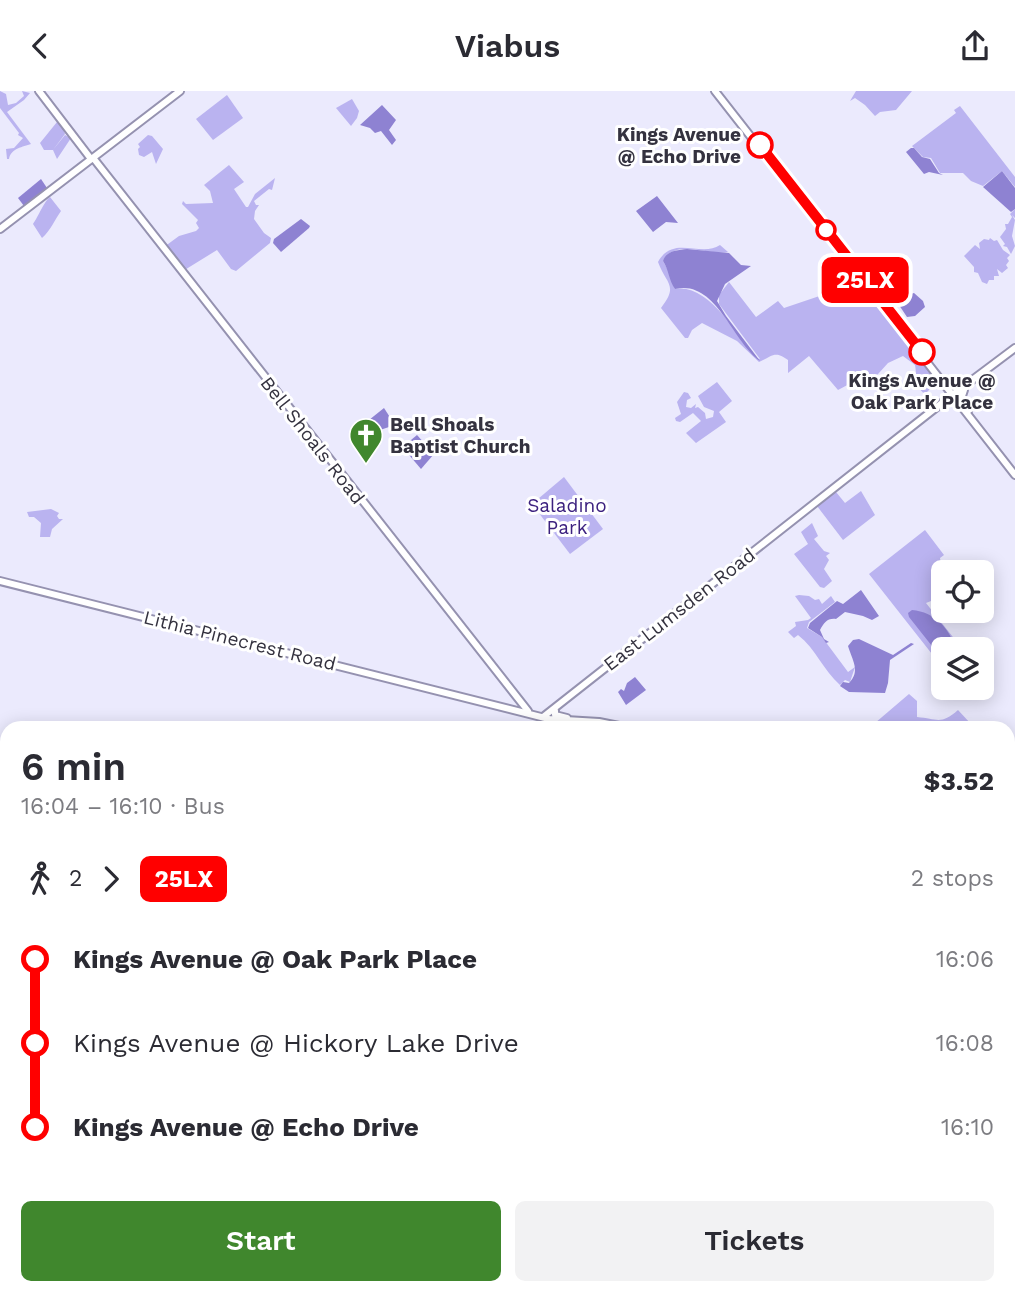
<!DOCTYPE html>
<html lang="en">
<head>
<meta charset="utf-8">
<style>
  :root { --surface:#fff; --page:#f2f2f3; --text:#2b2b33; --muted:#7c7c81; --accent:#40872d }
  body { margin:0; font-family:"Work Sans",sans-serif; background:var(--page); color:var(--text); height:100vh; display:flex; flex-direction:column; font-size:26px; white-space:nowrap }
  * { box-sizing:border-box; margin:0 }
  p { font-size:23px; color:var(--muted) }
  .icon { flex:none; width:38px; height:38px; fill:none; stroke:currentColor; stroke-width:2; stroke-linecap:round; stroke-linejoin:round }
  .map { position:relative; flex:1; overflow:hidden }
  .drawer { position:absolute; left:0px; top:630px; width:1015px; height:574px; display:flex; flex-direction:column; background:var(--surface); border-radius:21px 21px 0 0; box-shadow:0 4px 18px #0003 }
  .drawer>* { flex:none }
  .badge { padding:0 14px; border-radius:10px; font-size:24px; line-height:46px }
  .controls { position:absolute; left:931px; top:469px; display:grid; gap:14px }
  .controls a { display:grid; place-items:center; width:63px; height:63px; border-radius:10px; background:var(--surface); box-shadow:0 4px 18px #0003; font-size:35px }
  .map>.badge { position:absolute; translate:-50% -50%; box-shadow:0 0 0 4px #fff }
  .legs { display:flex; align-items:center; gap:10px; height:77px; padding:0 21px; font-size:23px }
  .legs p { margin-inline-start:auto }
  .summary { display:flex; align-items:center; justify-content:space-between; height:119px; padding:0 21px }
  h1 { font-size:38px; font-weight:600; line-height:52px }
  .primary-button { display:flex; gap:14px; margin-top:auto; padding:14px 21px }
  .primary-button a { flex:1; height:80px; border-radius:10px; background:var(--accent); color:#fff; font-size:28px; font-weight:600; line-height:80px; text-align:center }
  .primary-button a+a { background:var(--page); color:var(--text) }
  ul { padding:0 21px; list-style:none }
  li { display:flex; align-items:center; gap:24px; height:84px; font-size:26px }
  li i { display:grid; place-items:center; width:10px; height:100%; margin:0 9px; background:currentColor }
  li i::after { content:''; width:18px; height:18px; margin:-9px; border:5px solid; border-radius:50%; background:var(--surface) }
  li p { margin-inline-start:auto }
  li:first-child i { background:linear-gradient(#0000 50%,currentColor 0) }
  li:last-child i { background:linear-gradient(currentColor 50%,#0000 0) }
  header { display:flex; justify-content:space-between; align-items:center; height:91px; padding:0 21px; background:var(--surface); font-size:32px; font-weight:600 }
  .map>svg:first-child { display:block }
  .green { fill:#bab3f0 }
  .water { fill:#8e82d2 }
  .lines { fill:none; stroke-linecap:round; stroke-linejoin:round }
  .secondary-casing { stroke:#9592b0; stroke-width:10 }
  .highway-casing { stroke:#9592b0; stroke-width:12 }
  .secondary { stroke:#fff; stroke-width:6 }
  .highway { stroke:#fff; stroke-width:9 }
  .rail { stroke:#8e8c9c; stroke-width:2; stroke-dasharray:12 12; stroke-linecap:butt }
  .line-1-casing { stroke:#fff; stroke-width:16 }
  .line-1 { stroke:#f00; stroke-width:10 }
  .stop-1-dot { fill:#fff; stroke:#f00; stroke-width:3.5 }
  .labels { text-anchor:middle; stroke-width:6; stroke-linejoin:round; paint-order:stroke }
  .stop-label { font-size:19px; font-weight:bold; fill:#34323f; stroke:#fff; text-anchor:end }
  .poi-label { font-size:19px; font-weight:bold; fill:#34323f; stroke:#fff; text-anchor:start }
  .street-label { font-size:19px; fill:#34323f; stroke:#fff }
  .park-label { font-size:19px; fill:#3c217f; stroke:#fff }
</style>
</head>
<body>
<header><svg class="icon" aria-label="back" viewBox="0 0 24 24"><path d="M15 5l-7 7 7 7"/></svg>Viabus<svg class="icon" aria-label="share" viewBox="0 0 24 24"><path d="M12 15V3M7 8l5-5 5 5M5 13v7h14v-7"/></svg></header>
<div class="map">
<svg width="1015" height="1204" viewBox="0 0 1015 1204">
  <rect width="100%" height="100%" fill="#ebeafd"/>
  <!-- green -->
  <g class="green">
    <path d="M 0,0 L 6,3 L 8,14 L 16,12 L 24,5 L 22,0 L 30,2 L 24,9 L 7,21 L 31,53 C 23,56 11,57 9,68 L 7,68 L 6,58 L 14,57 L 23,47 L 18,44 L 19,42 L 0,17 Z"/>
    <polygon points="856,0 912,0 896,19 880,21 875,25 865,14 855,7 850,10"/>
    <polygon points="227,4 243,27 213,49 196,28"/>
    <polygon points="352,8 359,20 357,27 351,35 336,17"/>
    <polygon points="960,15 1015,86 1015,96 1002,80 983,95 971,90 963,82 940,82 931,67 923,66 912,55 956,22 954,19"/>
    <polygon points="57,31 63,36 65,43 53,59 65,44 71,47 57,68 53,59 44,59 40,52"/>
    <polygon points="148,44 152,45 163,58 156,73 152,61 144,66 139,64 138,58 140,56 138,53"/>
    <polygon points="229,74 244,91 234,98 246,116 248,116 255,103 275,87 272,99 269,98 254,110 256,114 259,114 255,120 254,128 264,142 271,147 270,152 236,180 231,178 217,159 183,180 164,156 179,145 196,140 199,137 196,132 198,129 182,113 183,110 186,113 213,112 210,100 204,94"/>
    <path d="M 50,106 L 61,120 C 54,130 51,139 42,147 L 33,133 C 38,126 45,109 50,106 Z"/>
    <polygon points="1015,118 1015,127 1012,124 1015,129 1012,145 1015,155 1011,163 1007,156 1003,155 1005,153 1000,146 1006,138 1005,133 1008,133 1012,126 1010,123"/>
    <polygon points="990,147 994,150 997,149 1003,159 1010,164 1007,167 1009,170 1006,174 1008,177 1002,182 997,178 999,185 994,185 994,189 989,189 987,193 982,191 978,182 974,181 974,176 964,165 975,154 980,158 979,152 984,148 989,149"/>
    <path d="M 720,154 L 728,161 C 709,165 675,147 663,170 L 668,179 L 675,198 C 708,192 737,243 756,267 L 760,268 L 719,213 L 719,204 L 729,191 L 756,226 L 778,210 L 784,217 L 858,192 L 875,211 L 878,212 L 941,293 L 932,296 L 925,303 C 915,296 917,285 915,274 L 903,265 L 888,272 L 869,293 L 855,290 L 838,299 L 809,265 L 788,282 L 788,269 C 775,259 772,265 759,271 L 737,250 L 702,232 L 692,239 L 688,247 L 685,247 L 661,217 C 679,194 666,193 658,171 C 673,143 701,167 720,154 Z"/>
    <polygon points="717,291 732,310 719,321 726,331 696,352 686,342 701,330 693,322 680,331 676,330 675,327 681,323 677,311 684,301 688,302 691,307 687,309 686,316 691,317 696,313 695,317 698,316 705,322 706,328 713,326 714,320 704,316 698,305"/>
    <polygon points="564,386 603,438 570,463 532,413"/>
    <polygon points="861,400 875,424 843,449 817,415 836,401 845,412"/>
    <polygon points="51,418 59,422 57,425 59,428 63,428 52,438 50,446 40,446 41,432 34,426 29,426 27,421"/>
    <polygon points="812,432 818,445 814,448 824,460 830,462 826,465 829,469 824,478 832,490 824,497 820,496 794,463 808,453 801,441"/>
    <polygon points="925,439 944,464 940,467 943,483 936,475 942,487 941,506 926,512 956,550 958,558 943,558 943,577 869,483"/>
    <path d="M 799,504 L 809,505 L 815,509 L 819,508 L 822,513 L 831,505 L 835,511 L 809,531 L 807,537 L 822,546 L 848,581 L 855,576 L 850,591 L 845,589 L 840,594 C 823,579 816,558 798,544 L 794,547 L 788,541 L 796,535 L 795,531 L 808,529 L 811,527 L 795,505 Z"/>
    <path d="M 909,603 L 917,610 L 917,626 C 938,628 941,634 958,619 L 971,633 L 967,637 L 876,637 L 875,632 Z"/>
    <polygon points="1015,833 1015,883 1008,887 1008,836"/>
  </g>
  <!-- water -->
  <g class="water">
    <polygon points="382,14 396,29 389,39 396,49 392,54 381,40 375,42 370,37 360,34"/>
    <polygon points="911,57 914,57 922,66 930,68 939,82 943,84 929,81 924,83 906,61"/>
    <polygon points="1002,80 1015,97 1015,118 1011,121 983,96"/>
    <polygon points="41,88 47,97 24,115 18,107"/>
    <polygon points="657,105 678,132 666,131 653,141 636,120"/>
    <polygon points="301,128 310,135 309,137 281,161 273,152 274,148"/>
    <path d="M 687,158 L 729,162 L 741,174 L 751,175 L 725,193 L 717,210 L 726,225 L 760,270 C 732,250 716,188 675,198 C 669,190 669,179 663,170 C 666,160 677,159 687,158 Z"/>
    <polygon points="914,202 923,210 925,216 915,225 907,226 897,211 902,209 903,205"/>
    <polygon points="384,317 395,334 380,339 370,333 369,329"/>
    <polygon points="417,344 434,363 421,378 404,358 405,354"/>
    <path d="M 861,499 L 879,525 L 872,529 L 863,525 L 845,521 L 836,528 C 827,527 824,532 820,539 L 824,548 L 829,551 L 826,552 L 822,546 L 808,537 L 810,532 L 837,510 L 843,513 Z"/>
    <path d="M 912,519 C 935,521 949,537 956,558 L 943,558 L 943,569 L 909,526 L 908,522 Z"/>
    <path d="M 859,548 L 893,564 L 911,552 L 914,553 L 890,569 L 888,592 L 885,602 L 849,601 L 840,595 L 843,591 L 849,592 C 861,580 852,569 848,555 L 853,549 Z"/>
    <polygon points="635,586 646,599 626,614 618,601 621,598 624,600 627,592"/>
  </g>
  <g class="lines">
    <defs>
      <g id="secondary">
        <polyline points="39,0 91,68"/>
        <polyline points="715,0 1015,384"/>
        <polyline points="94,68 528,620"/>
        <polyline points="0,138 180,0"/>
        <polyline points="964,299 961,308 968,320"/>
        <polyline points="0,490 549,628 599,631 629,637"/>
        <polyline points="555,620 555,624 567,627"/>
        <polyline points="543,626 947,308 1015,257"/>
      </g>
      <g id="highway">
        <polyline points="1008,712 1015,707"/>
        <polyline points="386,1204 395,1197"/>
      </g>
    </defs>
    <!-- secondary casing -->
    <use href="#secondary" class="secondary-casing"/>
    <!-- highway casing -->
    <use href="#highway" class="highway-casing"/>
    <!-- secondary -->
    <use href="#secondary" class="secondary"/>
    <!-- highway -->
    <use href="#highway" class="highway"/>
    <!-- rail -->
    <g class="rail">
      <polyline points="1008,887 1015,884"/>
      <polyline points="678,1204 680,1197"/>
    </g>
  </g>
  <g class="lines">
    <defs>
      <polyline id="line-1" points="760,54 922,261"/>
    </defs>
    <!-- line-1 casing -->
    <use href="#line-1" class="line-1-casing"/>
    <!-- line-1 -->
    <use href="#line-1" class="line-1"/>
  </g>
  <!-- icons -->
  <defs>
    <symbol id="church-pin" viewBox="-11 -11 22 30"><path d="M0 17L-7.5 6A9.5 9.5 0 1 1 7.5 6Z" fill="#40872d" stroke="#fff"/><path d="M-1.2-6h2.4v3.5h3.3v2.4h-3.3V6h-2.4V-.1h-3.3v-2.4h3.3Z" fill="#fff"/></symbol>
  </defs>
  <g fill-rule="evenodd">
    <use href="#church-pin" x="347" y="325" width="38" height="52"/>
  </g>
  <!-- markers -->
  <g class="stop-1-dot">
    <circle cx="760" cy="54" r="12"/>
    <circle cx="826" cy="139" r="9"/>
    <circle cx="922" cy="261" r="12"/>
  </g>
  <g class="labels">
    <!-- stop labels -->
    <g class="stop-label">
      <text x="741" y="50">Kings Avenue<tspan x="741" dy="22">@ Echo Drive</tspan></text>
      <text x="922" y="296" text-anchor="middle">Kings Avenue @<tspan x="922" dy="22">Oak Park Place</tspan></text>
    </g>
    <!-- poi labels -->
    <g class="poi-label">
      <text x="390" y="340">Bell Shoals<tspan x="390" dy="22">Baptist Church</tspan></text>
    </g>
    <!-- street labels -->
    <g class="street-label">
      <text transform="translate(313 349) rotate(52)" y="7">Bell Shoals Road</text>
      <text transform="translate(679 518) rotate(-38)" y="7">East Lumsden Road</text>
      <text transform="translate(240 549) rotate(14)" y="7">Lithia Pinecrest Road</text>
    </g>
    <!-- park labels -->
    <g class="park-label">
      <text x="567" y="421">Saladino<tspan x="567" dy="22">Park</tspan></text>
    </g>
  </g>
</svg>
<div class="controls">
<a><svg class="icon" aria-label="locate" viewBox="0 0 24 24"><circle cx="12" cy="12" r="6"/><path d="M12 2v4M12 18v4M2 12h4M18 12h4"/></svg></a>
<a><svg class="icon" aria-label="layers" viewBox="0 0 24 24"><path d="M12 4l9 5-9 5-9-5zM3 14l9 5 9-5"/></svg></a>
</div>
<b class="badge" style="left:865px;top:189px;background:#f00;color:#fff">25LX</b>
<section class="drawer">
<div class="summary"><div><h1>6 min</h1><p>16:04 – 16:10 · Bus</p></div><b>$3.52</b></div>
<div class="legs"><svg class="icon" aria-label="walk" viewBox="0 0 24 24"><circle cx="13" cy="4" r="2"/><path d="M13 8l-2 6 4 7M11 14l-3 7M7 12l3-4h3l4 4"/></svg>2<svg class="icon" aria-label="forward" viewBox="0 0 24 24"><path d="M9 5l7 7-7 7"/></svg><b class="badge" style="background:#f00;color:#fff">25LX</b><p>2 stops</p></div>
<ul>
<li><i style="color:#f00"></i><b>Kings Avenue @ Oak Park Place</b><p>16:06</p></li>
<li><i style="color:#f00"></i><span>Kings Avenue @ Hickory Lake Drive</span><p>16:08</p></li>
<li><i style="color:#f00"></i><b>Kings Avenue @ Echo Drive</b><p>16:10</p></li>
</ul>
<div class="primary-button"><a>Start</a><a>Tickets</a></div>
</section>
</div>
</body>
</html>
